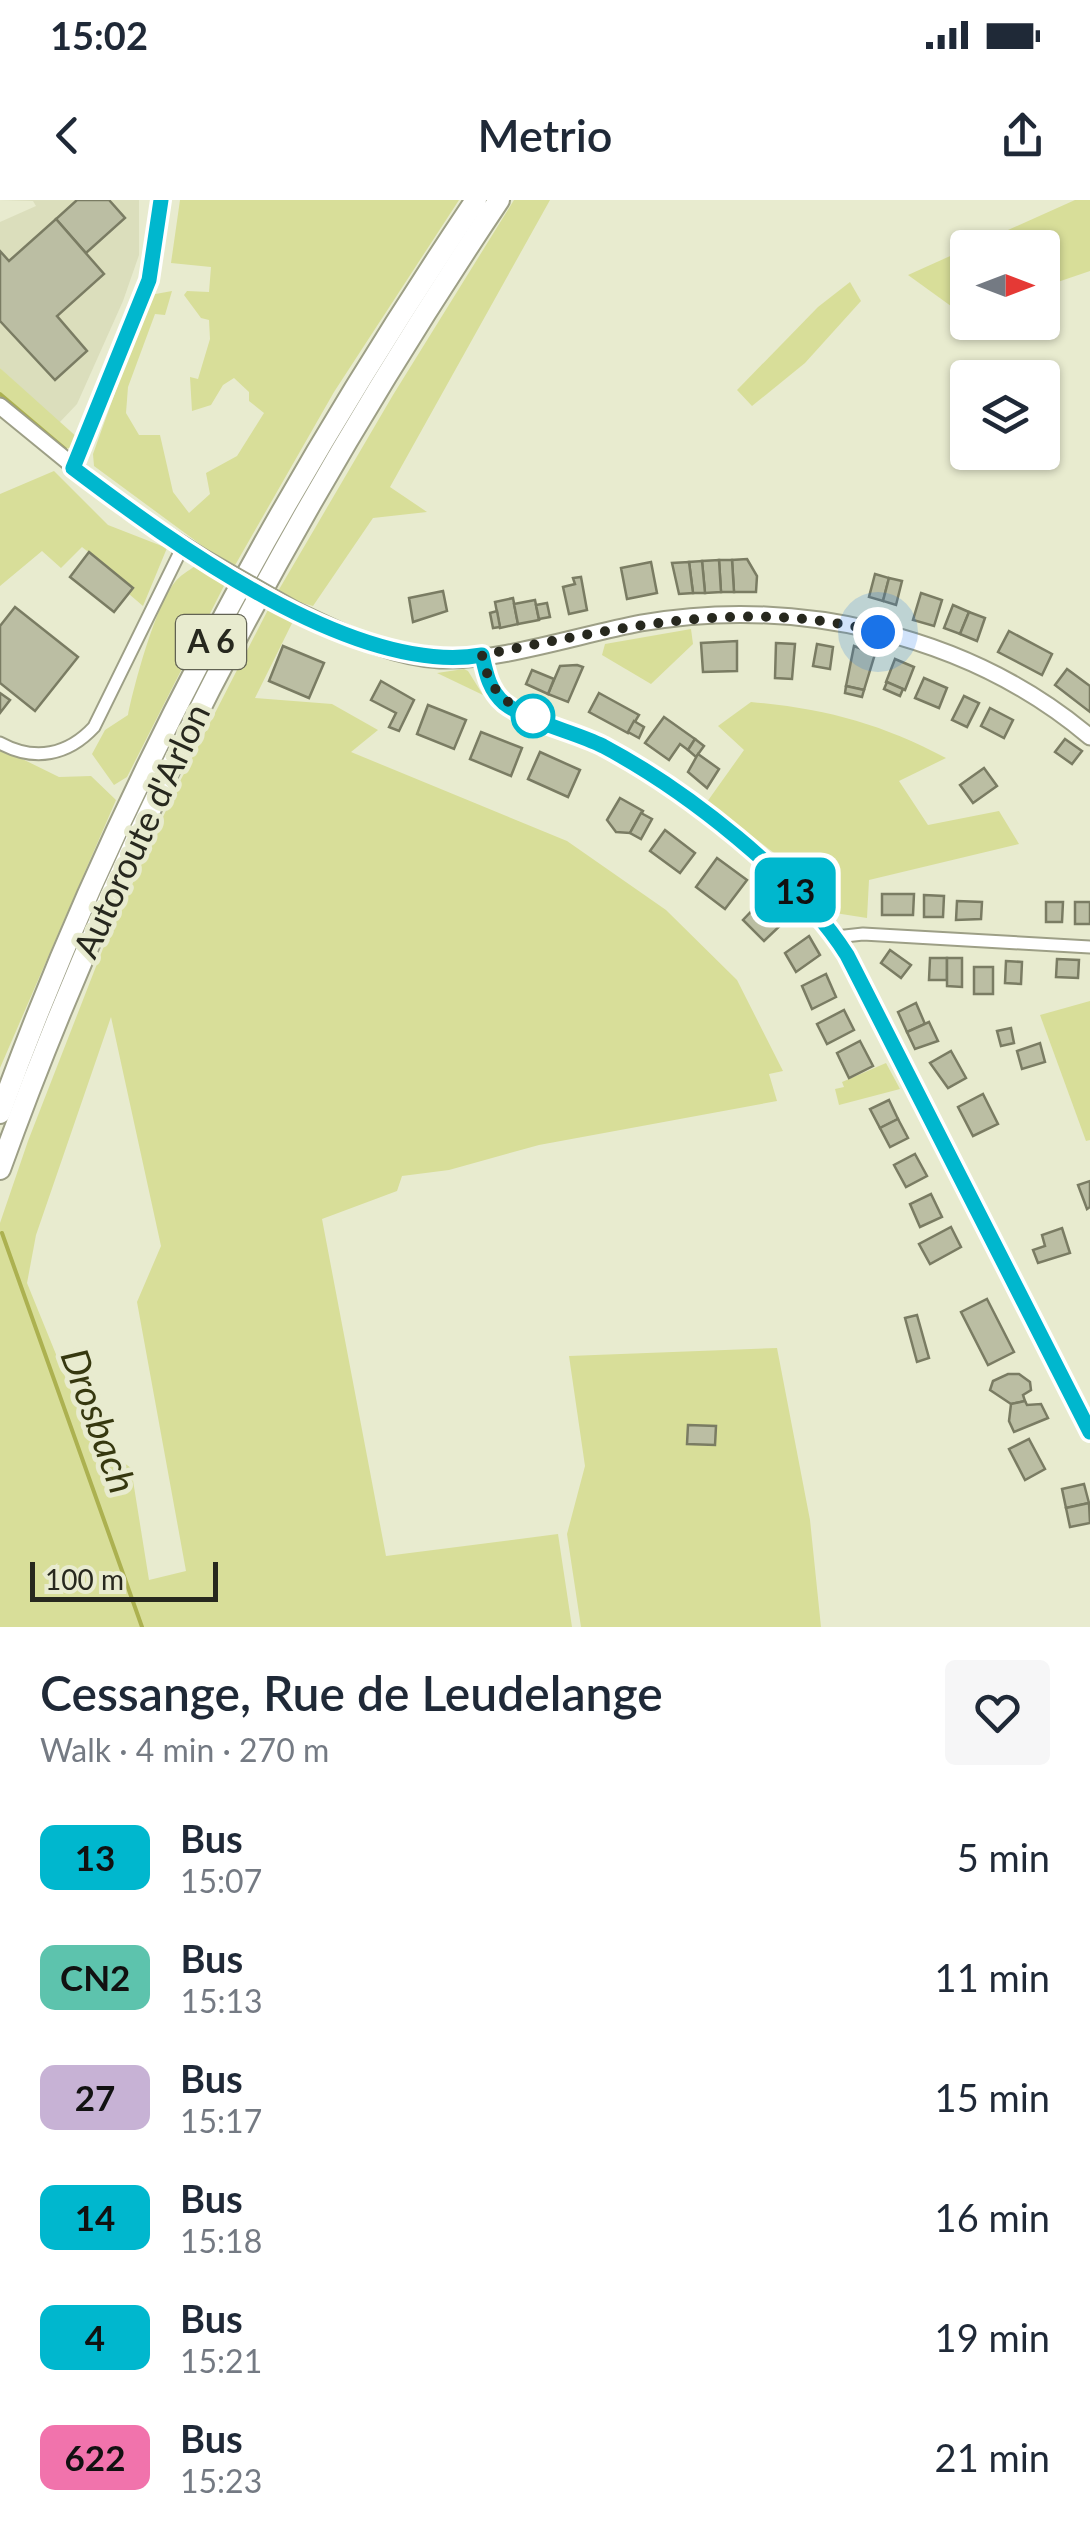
<!DOCTYPE html>
<html lang="en">
<head>
<meta charset="utf-8">
<style>
  :root { --surface:#fff; --page:#f6f6f7; --text:#1f2937; --muted:#747a83 }
  body { margin:0; font-family:Lato,sans-serif; background:var(--page); color:var(--text); height:100vh; display:flex; flex-direction:column; font-size:38px; white-space:nowrap }
  * { box-sizing:border-box; margin:0 }
  p { font-size:32px; color:var(--muted) }
  .icon { flex:none; width:55px; height:55px; fill:none; stroke:currentColor; stroke-width:2; stroke-linecap:round; stroke-linejoin:round }
  .map { position:relative; height:1427px; overflow:hidden }
  .panel { display:flex; flex-direction:column; background:var(--surface); flex:1 }
  .panel>* { flex:none }
  .badge { padding:0 20px; border-radius:15px; font-size:35px; line-height:65px }
  .needle { width:65px; rotate:90deg }
  .tools { position:absolute; left:950px; top:30px; display:grid; gap:20px }
  .tools a { display:grid; place-items:center; width:110px; height:110px; border-radius:10px; background:var(--surface); box-shadow:0 2px 8px #0004; font-size:50px }
  .scale { position:absolute; left:30px; bottom:25px; width:188px; box-sizing:border-box; padding-left:10px; border:5px solid #27281e; border-top:0; font-size:28px; line-height:35px; white-space:nowrap; color:#27281e; -webkit-text-stroke:8px #e8ebcf; paint-order:stroke }
  .you { position:absolute; width:50px; height:50px; margin:-25px; border:8px solid #fff; border-radius:50%; background:#1a73e8; box-shadow:0 0 0 15px #1a73e833 }
  .map>.badge { position:absolute; translate:-50% -50%; box-shadow:0 0 0 5px #fff }
  .round { display:grid; place-items:center; flex:none; width:105px; height:105px; border-radius:10px; background:var(--page) }
  .headline { display:flex; align-items:center; justify-content:space-between; height:170px; padding:0 40px }
  h1 { font-size:48px; font-weight:600; line-height:75px }
  ul { padding:0; list-style:none }
  li { display:flex; align-items:center; gap:30px; height:120px; padding:0 40px }
  li div { flex:1 }
  li b { display:block; font-size:38px }
  li em { font-style:normal }
  li .badge { min-width:110px; font-weight:700; text-align:center }
  .status { display:flex; justify-content:space-between; align-items:center; height:70px; padding:0 50px; background:var(--surface); direction:ltr }
  .status svg { height:28px; fill:currentColor }
  header { display:flex; justify-content:space-between; align-items:center; height:130px; padding:0 40px; background:var(--surface); font-size:45px; font-weight:600 }
  .map>svg:first-child { display:block }
  .built { fill:#dbdebc }
  .green { fill:#d8de99; fill-rule:evenodd }
  .lines { fill:none; stroke-linecap:round; stroke-linejoin:round }
  .stream { stroke:#acb150; stroke-width:4 }
  .building { fill:#bbbea3; stroke:#7a7c63; stroke-width:2.5 }
  .minor-casing { stroke:#9d9f86; stroke-width:15 }
  .secondary-casing { stroke:#9d9f86; stroke-width:19 }
  .motorway-casing { stroke:#9d9f86; stroke-width:24 }
  .minor { stroke:#fff; stroke-width:11 }
  .secondary { stroke:#fff; stroke-width:15 }
  .motorway { stroke:#fff; stroke-width:20 }
  .secondary-bridge-casing { stroke:#9d9f86; stroke-width:19; stroke-linecap:butt }
  .secondary-bridge { stroke:#fff; stroke-width:15 }
  .line-casing { stroke:#fff; stroke-width:22 }
  .line { stroke:#00b7ce; stroke-width:15 }
  .walk { stroke:#27281e; stroke-width:10; stroke-dasharray:0 18 }
  .stop-dot { fill:#fff; stroke:#00b7ce; stroke-width:5 }
  .labels { text-anchor:middle; stroke-width:10; stroke-linejoin:round; paint-order:stroke }
  .shield { fill:#e8ebcf; stroke:#616253; stroke-width:2.5 }
  .shield-label { font-size:32px; font-weight:bold; fill:#27281e }
  .street-label { font-size:35px; fill:#27281e; stroke:#e8ebcf }
  .water-label { font-size:38px; font-style:italic; fill:#36380f; stroke:#e8ebcf }
</style>
</head>
<body>
<div class="status"><b>15:02</b><svg viewBox="0 0 49 12"><path d="M0 12V9h3v3zM5 12V6h3v6zM10 12V3h3v9zM15 12V0h3v12zM26 1h20v11H26zM47 4h2v5h-2z"/></svg></div>
<header><svg class="icon" aria-label="back" viewBox="0 0 24 24"><path d="M15 5l-7 7 7 7"/></svg>Metrio<svg class="icon" aria-label="share" viewBox="0 0 24 24"><path d="M12 15V3M7 8l5-5 5 5M5 13v7h14v-7"/></svg></header>
<div class="map">
<svg width="1090" height="1427" viewBox="0 0 1090 1427">
  <rect width="100%" height="100%" fill="#e8ebcf"/>
  <!-- built -->
  <polygon class="built" points="0,0 139,0 139,55 123,101 77,204 59,223 0,168 0,22 36,6 33,1"/>
  <!-- green -->
  <g class="green">
    <path d="M 180,0 L 459,0 L 334,192 L 230,374 L 127,577 L 114,585 L 92,554 L 105,530 L 128,515 C 134,485 156,404 175,382 C 187,368 197,370 208,350 L 94,266 L 93,254 L 150,95 L 172,91 L 165,115 L 155,114 L 128,187 L 126,213 L 139,235 L 160,235 L 173,292 L 189,313 L 210,294 L 206,273 L 237,256 L 264,213 L 249,201 L 249,192 L 234,178 L 223,185 L 211,205 L 192,211 L 190,177 L 198,179 L 210,139 L 209,120 L 201,118 L 184,95 L 187,91 L 209,92 L 211,67 L 171,63 Z"/>
    <path d="M 514,0 L 550,0 L 390,287 L 427,312 L 373,318 L 313,406 L 302,403 L 255,498 L 332,504 L 378,530 L 351,552 L 567,641 L 666,710 L 737,780 L 783,871 L 769,874 L 777,901 L 539,945 L 449,970 L 402,976 L 397,991 L 322,1019 L 386,1356 L 558,1334 L 572,1427 L 0,1427 L 0,1023 L 28,941 L 104,746 L 174,593 L 274,398 L 393,195 ZM 111,817 L 161,1046 L 137,1102 L 186,1371 L 149,1380 L 131,1268 L 90,1238 L 27,1083 L 36,1035 Z"/>
    <polygon points="1075,0 1090,0 1090,71 1043,87 1042,48 968,48"/>
    <polygon points="968,48 967,112 962,114 908,75"/>
    <polygon points="850,82 861,101 805,163 752,206 737,190 818,107"/>
    <polygon points="0,168 79,239 75,247 65,249 0,195"/>
    <polygon points="54,271 108,325 167,348 143,406 129,394 133,387 82,347 61,368 42,351 0,386 0,294"/>
    <polygon points="691,429 693,444 651,484 602,455 605,444"/>
    <polygon points="468,471 483,495 437,473 464,469"/>
    <path d="M 751,502 C 826,509 879,523 946,558 L 899,581 L 928,625 L 999,611 L 1019,644 L 869,680 L 867,718 L 835,713 L 782,659 L 707,602 L 744,550 L 718,526 Z"/>
    <polygon points="0,548 59,577 91,576 116,600 0,868"/>
    <polygon points="1090,801 1090,940 1086,941 1040,815"/>
    <polygon points="886,863 900,889 839,905 835,889 844,887 842,882"/>
    <polygon points="777,1148 810,1320 821,1427 581,1427 567,1334 585,1266 569,1156"/>
  </g>
  <g class="lines">
    <!-- stream -->
    <g class="stream">
      <polyline points="0,194 65,249"/>
      <polyline points="2,1033 142,1427"/>
    </g>
  </g>
  <!-- building -->
  <g class="building">
    <polygon points="77,0 109,0 125,18 86,53 56,19"/>
    <polygon points="56,19 104,74 57,116 87,151 55,180 0,121 0,51 9,61"/>
    <polygon points="89,352 133,388 114,412 70,377"/>
    <polygon points="747,359 757,376 756,392 734,392 732,360"/>
    <polygon points="719,360 732,360 734,392 721,392"/>
    <polygon points="719,360 721,392 705,393 702,361"/>
    <polygon points="702,361 705,393 693,393 689,362"/>
    <polygon points="651,362 657,393 627,399 621,368"/>
    <polygon points="689,362 693,393 679,394 672,363"/>
    <polygon points="875,374 889,378 883,401 869,397"/>
    <polygon points="581,377 587,410 569,414 563,387 575,384 573,378"/>
    <polygon points="889,378 902,381 896,405 883,401"/>
    <polygon points="443,391 447,411 413,422 409,398"/>
    <polygon points="921,393 942,400 934,426 913,420"/>
    <polygon points="513,398 518,424 500,428 495,402"/>
    <polygon points="535,400 539,420 518,424 514,404"/>
    <polygon points="547,403 550,417 539,419 536,405"/>
    <polygon points="953,405 969,412 960,434 944,428"/>
    <polygon points="15,407 78,457 35,511 0,483 0,426"/>
    <polygon points="497,411 500,427 493,428 490,413"/>
    <polygon points="969,412 985,418 977,441 960,434"/>
    <polygon points="1009,431 1052,454 1042,475 998,452"/>
    <polygon points="737,441 737,471 703,472 701,443"/>
    <polygon points="776,443 795,444 792,479 775,478"/>
    <polygon points="817,444 833,447 830,469 813,466"/>
    <polygon points="283,446 324,463 309,498 269,481"/>
    <polygon points="854,446 875,454 864,490 846,486"/>
    <polygon points="895,459 914,467 905,490 886,482"/>
    <polygon points="577,465 583,467 568,502 548,494 560,466"/>
    <polygon points="1067,469 1090,486 1090,512 1055,485"/>
    <polygon points="532,470 554,479 548,494 526,484"/>
    <polygon points="924,478 947,488 939,508 915,498"/>
    <polygon points="381,481 414,500 399,531 389,527 396,513 371,500"/>
    <polygon points="887,482 903,489 900,496 884,489"/>
    <polygon points="846,486 864,490 862,497 845,493"/>
    <polygon points="0,493 10,500 0,513"/>
    <polygon points="599,493 639,515 628,533 589,512"/>
    <polygon points="964,496 979,503 967,527 952,520"/>
    <polygon points="428,505 466,520 454,549 417,534"/>
    <polygon points="990,508 1013,520 1004,538 981,526"/>
    <polygon points="664,517 695,539 688,550 680,544 669,560 645,543"/>
    <polygon points="634,521 644,527 639,538 628,532"/>
    <polygon points="481,532 522,548 511,576 470,559"/>
    <polygon points="695,539 704,546 696,557 688,550"/>
    <polygon points="1065,539 1082,551 1072,564 1055,552"/>
    <polygon points="540,552 580,570 568,597 528,579"/>
    <polygon points="698,554 719,569 707,588 688,572"/>
    <polygon points="984,568 997,586 973,603 960,585"/>
    <polygon points="620,598 643,611 630,633 616,632 607,620"/>
    <polygon points="641,613 652,619 641,639 630,633"/>
    <polygon points="665,630 695,653 680,673 650,651"/>
    <polygon points="717,658 747,680 725,709 696,687"/>
    <polygon points="882,694 914,694 913,715 882,715"/>
    <polygon points="924,695 944,696 943,717 924,717"/>
    <polygon points="763,699 785,721 764,741 743,720"/>
    <polygon points="957,701 982,702 981,719 956,720"/>
    <polygon points="1046,702 1063,702 1062,722 1046,722"/>
    <rect x="1075" y="702" width="15" height="22"/>
    <polygon points="809,736 820,755 796,772 785,753"/>
    <polygon points="890,750 911,765 901,778 881,763"/>
    <polygon points="930,758 947,758 947,780 929,780"/>
    <polygon points="947,758 962,758 962,787 947,786"/>
    <polygon points="1057,759 1079,760 1078,778 1056,777"/>
    <polygon points="1006,761 1022,762 1021,784 1005,783"/>
    <rect x="974" y="767" width="19" height="27"/>
    <polygon points="826,774 836,797 812,809 802,786"/>
    <polygon points="916,803 925,824 907,832 898,812"/>
    <polygon points="844,810 854,830 827,844 817,824"/>
    <polygon points="929,822 938,841 915,849 907,832"/>
    <polygon points="1011,828 1014,843 1001,846 997,831"/>
    <polygon points="860,841 873,866 849,878 837,853"/>
    <polygon points="1040,843 1045,862 1022,869 1017,851"/>
    <polygon points="951,851 966,878 948,888 930,863"/>
    <polygon points="983,894 998,924 973,936 958,907"/>
    <polygon points="889,900 898,919 880,928 870,909"/>
    <polygon points="898,919 908,938 890,947 880,928"/>
    <polygon points="915,954 927,976 906,987 894,965"/>
    <polygon points="1090,981 1090,1007 1087,1009 1078,985"/>
    <polygon points="931,994 942,1017 920,1027 910,1004"/>
    <polygon points="951,1027 961,1047 930,1064 919,1044"/>
    <polygon points="1062,1028 1070,1053 1038,1063 1033,1050 1045,1046 1042,1035"/>
    <polygon points="987,1099 1014,1152 988,1165 961,1112"/>
    <polygon points="917,1115 929,1158 917,1162 905,1118"/>
    <polygon points="1008,1174 1019,1174 1030,1182 1031,1190 1023,1195 1025,1201 1011,1204 990,1190 993,1181"/>
    <polygon points="1025,1201 1027,1205 1041,1204 1048,1218 1014,1232 1009,1221 1011,1204"/>
    <polygon points="688,1225 716,1226 715,1245 687,1244"/>
    <polygon points="1029,1239 1045,1269 1025,1280 1009,1249"/>
    <polygon points="1084,1284 1089,1303 1066,1308 1062,1289"/>
    <polygon points="1089,1303 1090,1323 1070,1327 1066,1308"/>
  </g>
  <g class="lines">
    <defs>
      <g id="minor">
        <polyline points="73,268 149,80 161,0"/>
        <path d="M 482,455 C 486,473 489,490 504,503 C 529,522 585,535 616,553 C 696,600 798,677 847,755 L 1090,1232"/>
        <path d="M 0,543 C 35,562 68,555 94,527 L 183,346"/>
        <polyline points="836,737 863,734 1090,747"/>
      </g>
      <g id="secondary">
        <polyline points="0,206 126,309 204,358"/>
        <path d="M 297,411 C 343,432 388,457 440,460 C 498,462 582,434 641,423 C 797,396 968,434 1090,537"/>
      </g>
      <g id="motorway">
        <path d="M 0,913 C 117,590 285,284 476,0"/>
        <path d="M 0,969 C 124,625 296,304 499,0"/>
      </g>
    </defs>
    <!-- minor casing -->
    <use href="#minor" class="minor-casing"/>
    <!-- secondary casing -->
    <use href="#secondary" class="secondary-casing"/>
    <!-- motorway casing -->
    <use href="#motorway" class="motorway-casing"/>
    <!-- minor -->
    <use href="#minor" class="minor"/>
    <!-- secondary -->
    <use href="#secondary" class="secondary"/>
    <!-- motorway -->
    <use href="#motorway" class="motorway"/>
    <defs>
      <polyline id="secondary-bridge" points="204,358 297,411"/>
    </defs>
    <!-- secondary-bridge casing -->
    <use href="#secondary-bridge" class="secondary-bridge-casing"/>
    <!-- secondary-bridge -->
    <use href="#secondary-bridge" class="secondary-bridge"/>
  </g>
  <g class="lines">
    <defs>
      <path id="line" d="M 161,0 L 149,80 L 73,268 C 172,343 355,477 482,455 C 486,473 489,490 504,503 C 530,523 573,531 603,546 C 684,589 798,677 847,755 L 1090,1232"/>
    </defs>
    <!-- line casing -->
    <use href="#line" class="line-casing"/>
    <!-- line -->
    <use href="#line" class="line"/>
    <!-- walk -->
    <path class="walk" d="M 533,516 L 545,520 C 508,506 490,495 482,455 C 615,429 744,397 878,432"/>
  </g>
  <!-- markers -->
  <circle class="stop-dot" cx="533" cy="516" r="20"/>
  <g class="labels">
    <!-- shield labels -->
    <rect class="shield" x="176" y="415" width="70" height="54" rx="8"/>
    <g class="shield-label">
      <text x="211" y="453">A 6</text>
    </g>
    <!-- street labels -->
    <g class="street-label">
      <text transform="translate(142 631) rotate(-65)" y="12">Autoroute d'Arlon</text>
    </g>
    <!-- water labels -->
    <g class="water-label">
      <text transform="translate(98 1221) rotate(70)" y="13">Drosbach</text>
    </g>
  </g>
</svg>
<div class="tools">
<a><svg class="needle" viewBox="-14 -14 28 28"><path d="M0-13l5 13h-10z" fill="#e53935"/><path d="M0 13l5-13h-10z" fill="#747a83"/></svg></a>
<a><svg class="icon" aria-label="layers" viewBox="0 0 24 24"><path d="M12 4l9 5-9 5-9-5zM3 14l9 5 9-5"/></svg></a>
</div>
<div class="scale">100 m</div>
<div class="you" style="left:878px;top:432px"></div>
<b class="badge" style="left:795px;top:690px;background:#00b7ce;color:#111">13</b>
</div>
<section class="panel">
<div class="headline"><div><h1>Cessange, Rue de Leudelange</h1><p>Walk · 4 min · 270 m</p></div><a class="round"><svg class="icon" aria-label="heart" viewBox="0 0 24 24"><path d="M12 20l-8-8c-3-5 5-10 8-4 3-6 11-1 8 4z"/></svg></a></div>
<ul>
<li><span class="badge" style="background:#00b7ce;color:#111">13</span><div><b>Bus</b><p>15:07</p></div><em>5 min</em></li>
<li><span class="badge" style="background:#5dc3ad;color:#111">CN2</span><div><b>Bus</b><p>15:13</p></div><em>11 min</em></li>
<li><span class="badge" style="background:#c7b2d5;color:#111">27</span><div><b>Bus</b><p>15:17</p></div><em>15 min</em></li>
<li><span class="badge" style="background:#00b7ce;color:#111">14</span><div><b>Bus</b><p>15:18</p></div><em>16 min</em></li>
<li><span class="badge" style="background:#00b7ce;color:#111">4</span><div><b>Bus</b><p>15:21</p></div><em>19 min</em></li>
<li><span class="badge" style="background:#f173ac;color:#111">622</span><div><b>Bus</b><p>15:23</p></div><em>21 min</em></li>
</ul>
</section>
</body>
</html>
